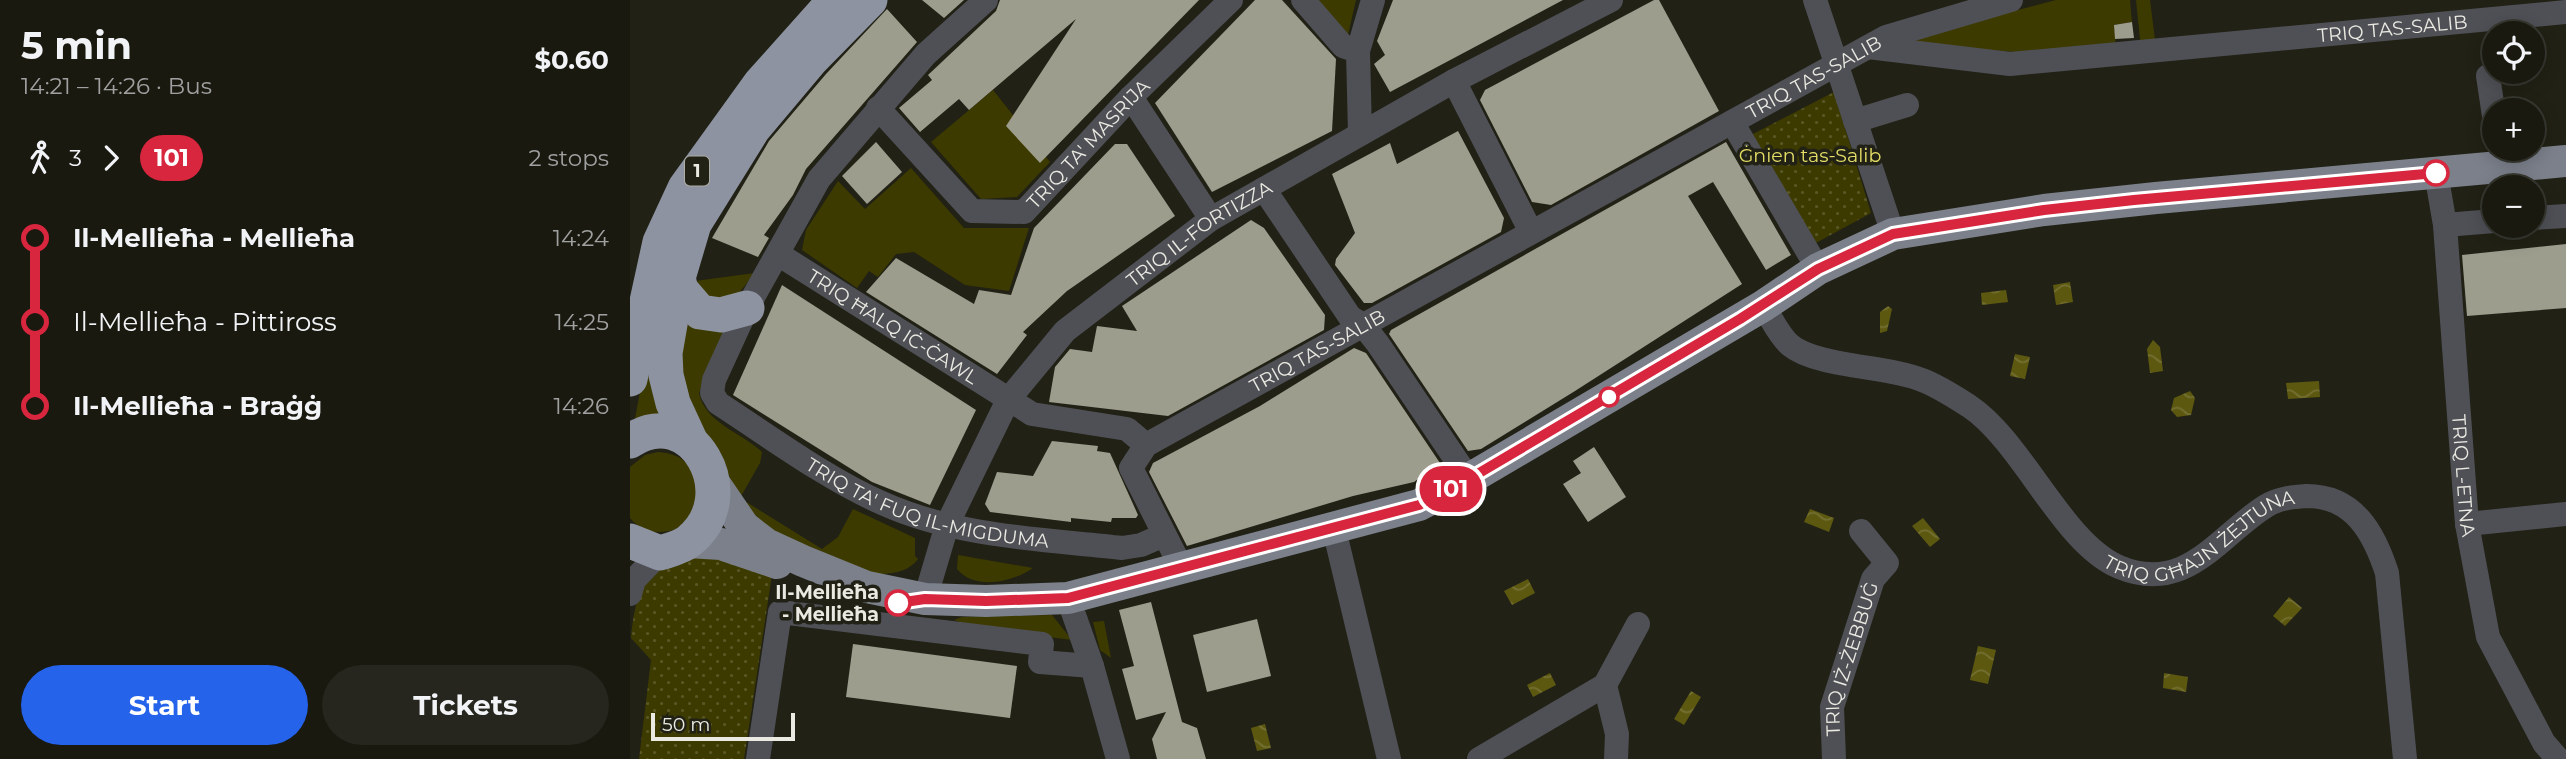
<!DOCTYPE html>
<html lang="en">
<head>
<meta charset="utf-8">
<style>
  :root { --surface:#191910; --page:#26261e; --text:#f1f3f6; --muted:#9fa09f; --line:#373830; --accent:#2563eb }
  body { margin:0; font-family:Montserrat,sans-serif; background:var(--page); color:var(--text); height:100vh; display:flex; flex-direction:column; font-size:26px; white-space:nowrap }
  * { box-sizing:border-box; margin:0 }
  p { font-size:23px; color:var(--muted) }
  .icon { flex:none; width:38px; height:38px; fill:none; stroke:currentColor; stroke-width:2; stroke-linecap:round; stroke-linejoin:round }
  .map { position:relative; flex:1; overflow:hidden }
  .side { display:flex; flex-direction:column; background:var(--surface); width:630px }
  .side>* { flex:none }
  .badge { padding:0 14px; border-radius:23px; font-size:24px; line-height:46px }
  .tools { position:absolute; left:1852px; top:21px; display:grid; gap:14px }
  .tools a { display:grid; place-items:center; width:63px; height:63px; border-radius:50%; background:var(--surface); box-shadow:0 4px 18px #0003,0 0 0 2px var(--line); font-size:35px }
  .scale { position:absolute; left:21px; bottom:18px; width:144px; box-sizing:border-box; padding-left:7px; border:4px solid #eaeae2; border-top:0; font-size:19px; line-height:24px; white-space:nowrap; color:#eaeae2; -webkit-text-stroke:5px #212115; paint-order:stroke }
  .map>.badge { position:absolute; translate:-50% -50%; box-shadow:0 0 0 4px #fff }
  .legs { display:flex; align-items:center; gap:10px; height:77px; padding:0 21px; font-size:23px }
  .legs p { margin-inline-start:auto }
  .summary { display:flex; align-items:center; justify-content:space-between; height:119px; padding:0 21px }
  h1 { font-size:38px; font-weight:700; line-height:52px }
  .action { display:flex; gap:14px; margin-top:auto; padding:14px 21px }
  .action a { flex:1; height:80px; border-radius:42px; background:var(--accent); color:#fff; font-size:28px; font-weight:700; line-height:80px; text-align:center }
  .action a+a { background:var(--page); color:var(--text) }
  ul { padding:0 21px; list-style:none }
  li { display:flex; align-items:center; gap:24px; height:84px; font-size:26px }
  li i { display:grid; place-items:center; width:10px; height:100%; margin:0 9px; background:currentColor }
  li i::after { content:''; width:18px; height:18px; margin:-9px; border:5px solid; border-radius:50%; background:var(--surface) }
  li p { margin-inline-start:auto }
  li:first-child i { background:linear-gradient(#0000 50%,currentColor 0) }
  li:last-child i { background:linear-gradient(currentColor 50%,#0000 0) }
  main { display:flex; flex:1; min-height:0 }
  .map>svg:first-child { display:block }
  .grass { fill:#3d3a00 }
  .park { fill:url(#park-dots) }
  .water { fill:url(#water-waves) }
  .building { fill:#9d9d8e }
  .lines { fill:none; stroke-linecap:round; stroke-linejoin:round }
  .minor { stroke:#4e5056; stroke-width:24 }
  .major { stroke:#7b808b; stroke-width:32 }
  .highway { stroke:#8d93a1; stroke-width:35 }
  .line-1-casing { stroke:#fff; stroke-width:16 }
  .line-1 { stroke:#d7263d; stroke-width:10 }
  .stop-1-dot { fill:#fff; stroke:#d7263d; stroke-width:3.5 }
  .labels { text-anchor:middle; stroke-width:7; stroke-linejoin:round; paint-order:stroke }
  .shield { fill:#212115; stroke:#aeaea4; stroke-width:2 }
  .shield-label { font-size:18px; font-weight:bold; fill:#eaeae2 }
  .street-label { font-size:19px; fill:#eaeae2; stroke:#212115 }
  .park-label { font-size:19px; fill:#e4de67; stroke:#212115 }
  .stop-label { font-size:19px; font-weight:bold; fill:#eaeae2; stroke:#212115; text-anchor:end }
</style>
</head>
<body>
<main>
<section class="side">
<div class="summary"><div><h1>5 min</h1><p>14:21 – 14:26 · Bus</p></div><b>$0.60</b></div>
<div class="legs"><svg class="icon" aria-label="walk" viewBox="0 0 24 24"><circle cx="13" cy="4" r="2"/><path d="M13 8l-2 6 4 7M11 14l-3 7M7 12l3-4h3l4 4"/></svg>3<svg class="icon" aria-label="forward" viewBox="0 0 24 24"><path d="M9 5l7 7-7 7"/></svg><b class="badge" style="background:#d7263d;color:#fff">101</b><p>2 stops</p></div>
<ul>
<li><i style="color:#d7263d"></i><b>Il-Mellieħa - Mellieħa</b><p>14:24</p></li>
<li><i style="color:#d7263d"></i><span>Il-Mellieħa - Pittiross</span><p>14:25</p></li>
<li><i style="color:#d7263d"></i><b>Il-Mellieħa - Braġġ</b><p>14:26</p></li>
</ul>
<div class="action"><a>Start</a><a>Tickets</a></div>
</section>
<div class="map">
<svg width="1936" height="759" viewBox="0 0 1936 759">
  <defs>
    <pattern id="park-dots" width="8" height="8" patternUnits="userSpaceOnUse" patternTransform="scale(1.75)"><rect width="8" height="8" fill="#3d3a00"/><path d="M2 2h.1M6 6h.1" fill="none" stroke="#595725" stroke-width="1.8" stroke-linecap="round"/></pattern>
    <pattern id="water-waves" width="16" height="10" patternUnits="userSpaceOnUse" patternTransform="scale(1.75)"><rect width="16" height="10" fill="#5c5810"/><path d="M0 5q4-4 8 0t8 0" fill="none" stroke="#747032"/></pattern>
  </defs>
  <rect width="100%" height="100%" fill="#212115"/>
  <!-- grass -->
  <g class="grass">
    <polygon points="677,0 726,0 718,35"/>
    <polygon points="1426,0 1500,0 1502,22 1484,25 1486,47 1399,53 1264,43"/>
    <polygon points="1506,0 1520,0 1526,48 1511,49"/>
    <polygon points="363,90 420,162 387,197 351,199 301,142"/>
    <polygon points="281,168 334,228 399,228 379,291 335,285 284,252 266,254 248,277 239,271 227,288 172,250 176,230 208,181 235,209"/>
    <polygon points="125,273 109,293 86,300 73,294 65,281"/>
    <path d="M 50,311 L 73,325 L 99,325 L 69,393 C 75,423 111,432 132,452 L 130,463 L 110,498 L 192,549 L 208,537 L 223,509 L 285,538 L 285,556 L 288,559 C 262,596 161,555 132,534 C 123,527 116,518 109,510 C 91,475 64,432 52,397 C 46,379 37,325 50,311 Z"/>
    <polygon points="16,360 38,421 4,424"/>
    <path d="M 28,452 C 56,454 63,468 72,492 L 54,526 C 35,535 14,535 0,518 L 0,467 L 15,455 Z"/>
    <path d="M 328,555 L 403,568 C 383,582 345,591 327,569 Z"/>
    <polygon points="422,615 442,640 346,628 324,620 332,617"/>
    <polygon points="474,621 481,658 470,650 463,622"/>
  </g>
  <!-- park -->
  <g class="park">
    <polygon points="1204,92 1241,213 1184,244 1121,135"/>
    <path d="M 76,551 L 143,568 L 114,759 L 9,759 L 21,660 L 1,638 C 8,575 17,570 76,551 Z"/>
  </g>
  <!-- water -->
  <g class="water">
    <polygon points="1440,282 1443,302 1426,305 1423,285"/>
    <polygon points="1376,290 1378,302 1352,305 1351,293"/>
    <polygon points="1258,306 1262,309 1257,331 1250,333 1250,312"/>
    <polygon points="1523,340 1530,347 1533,371 1520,373 1517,349"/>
    <polygon points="1385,354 1400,357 1395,379 1380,376"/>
    <polygon points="1689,381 1690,397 1658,399 1656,383"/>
    <polygon points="1560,391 1565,398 1561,415 1547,417 1541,410 1544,398"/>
    <polygon points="1180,509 1204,518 1199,532 1174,522"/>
    <polygon points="1293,518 1310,539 1300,547 1282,526"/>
    <polygon points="898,579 905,593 882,605 874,591"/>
    <polygon points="1659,597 1672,608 1655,626 1643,616"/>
    <polygon points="1348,646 1366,650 1358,684 1340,680"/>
    <polygon points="920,673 926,685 903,697 897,685"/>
    <polygon points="1534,673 1558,677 1556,692 1533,688"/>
    <polygon points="1061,691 1071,697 1054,725 1044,719"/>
    <polygon points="635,724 641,748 627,751 621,728"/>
  </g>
  <!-- building -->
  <g class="building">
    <polygon points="292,0 334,0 314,18"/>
    <polygon points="370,0 569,0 410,163 376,126 446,19 339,110 329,99 290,132 269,108 302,80 298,75 366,11"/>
    <polygon points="625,0 652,0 706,59 702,131 582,192 525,103"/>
    <polygon points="763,0 933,0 760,92 744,64 755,55 747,41"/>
    <polygon points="1024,0 1029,0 1089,111 921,205 902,202 850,100 855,90"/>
    <polygon points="257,9 287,42 176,169 163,195 134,235 139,238 128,257 82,238 139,141 196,74"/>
    <polygon points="1502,22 1504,38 1485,39 1484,25"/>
    <polygon points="828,131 874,218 871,232 742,303 734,303 705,265 706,259 725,233 702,174 760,143 767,164"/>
    <polygon points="246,142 272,172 237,204 212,176"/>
    <polygon points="1096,142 1161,255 1136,270 1083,182 1058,196 1112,284 945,391 851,449 838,451 759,334 761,330"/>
    <polygon points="485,144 497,144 545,216 437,291 393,332 397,335 367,374 236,292 266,258 344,304 349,290 381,295 404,228"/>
    <polygon points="621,220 634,228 695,315 694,330 538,416 419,402 425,367 440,349 462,352 467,326 507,331 492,306"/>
    <polygon points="1936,244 1936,308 1837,316 1832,255"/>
    <polygon points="152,285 346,410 300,505 242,482 103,395"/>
    <polygon points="724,348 736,353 810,463 784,482 723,496 557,546 519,472 523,463 630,406"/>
    <polygon points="422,441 468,446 467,451 480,453 508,515 506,518 482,518 481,522 441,518 441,522 360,512 355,504 367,472 403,476"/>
    <polygon points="964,447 996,497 958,522 933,484 951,473 943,461"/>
    <polygon points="521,602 552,722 567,728 576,759 527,759 522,739 536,712 506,720 492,669 504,666 489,610"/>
    <polygon points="627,619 641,676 577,692 563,635"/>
    <polygon points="223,644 387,666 380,718 216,697"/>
  </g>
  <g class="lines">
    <!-- minor -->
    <g class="minor">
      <path id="s1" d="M 356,0 L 296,54 L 189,179 L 117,308 L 84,380 L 82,393 L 88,403 C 139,436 197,479 252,503 C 327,537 412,539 492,548 L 511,545 L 534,535"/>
      <polyline points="673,0 713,46 728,51"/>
      <polyline points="1185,0 1263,234"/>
      <path id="s2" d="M 1238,47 L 1380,64 L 1936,12"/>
      <polyline points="1858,76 1864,116"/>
      <polyline points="824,81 901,232"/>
      <polyline points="501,97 581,219"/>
      <path id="s3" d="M 248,108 L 342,211 L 394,212 L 501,97 L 601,0"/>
      <polyline points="1225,121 1277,105"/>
      <polyline points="1102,122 1188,269"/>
      <polyline points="730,134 728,51 743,0"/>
      <path id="s4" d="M 1806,173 L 1815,225 L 1837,524 L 1858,637 L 1914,743 L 1928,759"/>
      <polyline points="634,189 720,317 733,325 748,344 839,479"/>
      <polyline points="1902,218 1936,216"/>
      <polyline points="1815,225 1864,221"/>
      <path id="s5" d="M 148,254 L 402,414 L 497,429 L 516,445"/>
      <path id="s6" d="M 1133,306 C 1141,317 1149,336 1160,345 C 1186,367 1259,366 1292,380 C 1308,386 1325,397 1339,406 C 1393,442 1432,543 1489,567 C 1556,595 1588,536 1636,506 C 1648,498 1663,497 1677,496 C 1724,496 1744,533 1757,573 L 1775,759"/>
      <polyline points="1837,524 1936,514"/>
      <polyline points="704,529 759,759"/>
      <path id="s7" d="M 552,569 L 501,468 L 516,445 L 1256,37 L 1381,0"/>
      <polyline points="0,594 4,580 30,553"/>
      <polyline points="438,598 462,666 488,759"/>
      <path id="s8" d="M 295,599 L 317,525 L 378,400 L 435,331 L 581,219 L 824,81 L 981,0"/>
      <polyline points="128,759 150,612 412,644 410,662 462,666"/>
      <polyline points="849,759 975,685"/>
      <polyline points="986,759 987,734 975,685 1008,624"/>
      <path id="s9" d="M 1204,759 L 1202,707 L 1243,579 L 1257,563 L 1231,531"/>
    </g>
    <!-- major -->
    <g class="major">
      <polyline points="84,483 114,527 136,544 173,561 237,587 295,599 356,601 438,598 789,505 839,479 1133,306 1188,269 1263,234 1414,210 1526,198 1936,161"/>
      <polyline points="58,542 91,544 147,563"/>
    </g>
    <!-- highway -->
    <g class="highway">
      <polyline points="48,278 51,290 70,312 91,315 117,308"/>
      <polyline points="0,379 30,242 55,188 130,84 205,0"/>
      <path d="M 0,441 C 61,400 116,495 59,541 C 52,547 39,550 30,553 L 0,541"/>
      <polyline points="61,442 43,403 36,375 35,353 48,278 64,224 123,129 181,60 240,0"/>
    </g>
  </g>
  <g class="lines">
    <defs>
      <polyline id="line-1" points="268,603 295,599 356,601 438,598 789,505 839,479 1110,319 1188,269 1263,234 1414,210 1504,200 1806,173"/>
    </defs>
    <!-- line-1 casing -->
    <use href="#line-1" class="line-1-casing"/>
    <!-- line-1 -->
    <use href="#line-1" class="line-1"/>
  </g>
  <!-- markers -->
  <g class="stop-1-dot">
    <circle cx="1806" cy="173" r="12"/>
    <circle cx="979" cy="397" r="9"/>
    <circle cx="268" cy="603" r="12"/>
  </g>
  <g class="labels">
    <!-- shield labels -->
    <rect class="shield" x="55" y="156.5" width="24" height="29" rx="5"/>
    <g class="shield-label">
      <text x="67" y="177">1</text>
    </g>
    <!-- street labels -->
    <g class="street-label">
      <text dy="7" stroke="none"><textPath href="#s2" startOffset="527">TRIQ TAS-SALIB</textPath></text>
      <text dy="7" stroke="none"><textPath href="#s7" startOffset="903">TRIQ TAS-SALIB</textPath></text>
      <text dy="7" stroke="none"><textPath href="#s3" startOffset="285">TRIQ TA' MASRIJA</textPath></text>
      <text dy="7" stroke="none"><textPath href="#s8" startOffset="472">TRIQ IL-FORTIZZA</textPath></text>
      <text dy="7" stroke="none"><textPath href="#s5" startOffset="136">TRIQ ĦALQ IĊ-ĊAWL</textPath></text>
      <text dy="7" stroke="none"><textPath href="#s7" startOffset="336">TRIQ TAS-SALIB</textPath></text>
      <text dy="7" stroke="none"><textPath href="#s4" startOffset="304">TRIQ L-ETNA</textPath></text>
      <text dy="7" stroke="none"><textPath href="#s1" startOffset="733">TRIQ TA' FUQ IL-MIGDUMA</textPath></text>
      <text dy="7" stroke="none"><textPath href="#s6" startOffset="553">TRIQ GĦAJN ŻEJTUNA</textPath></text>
      <text dy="7" stroke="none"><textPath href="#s9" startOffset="103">TRIQ IŻ-ŻEBBUĠ</textPath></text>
    </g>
    <!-- park labels -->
    <g class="park-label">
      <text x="1180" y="162">Ġnien tas-Salib</text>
    </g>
    <!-- stop labels -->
    <g class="stop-label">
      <text x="249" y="599">Il-Mellieħa<tspan x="249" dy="22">- Mellieħa</tspan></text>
    </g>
  </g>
</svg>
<div class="tools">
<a><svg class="icon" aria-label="locate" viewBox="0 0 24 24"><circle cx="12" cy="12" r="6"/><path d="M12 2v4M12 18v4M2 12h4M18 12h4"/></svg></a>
<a>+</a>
<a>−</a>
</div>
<div class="scale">50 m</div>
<b class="badge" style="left:821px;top:489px;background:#d7263d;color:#fff">101</b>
</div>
</main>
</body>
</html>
